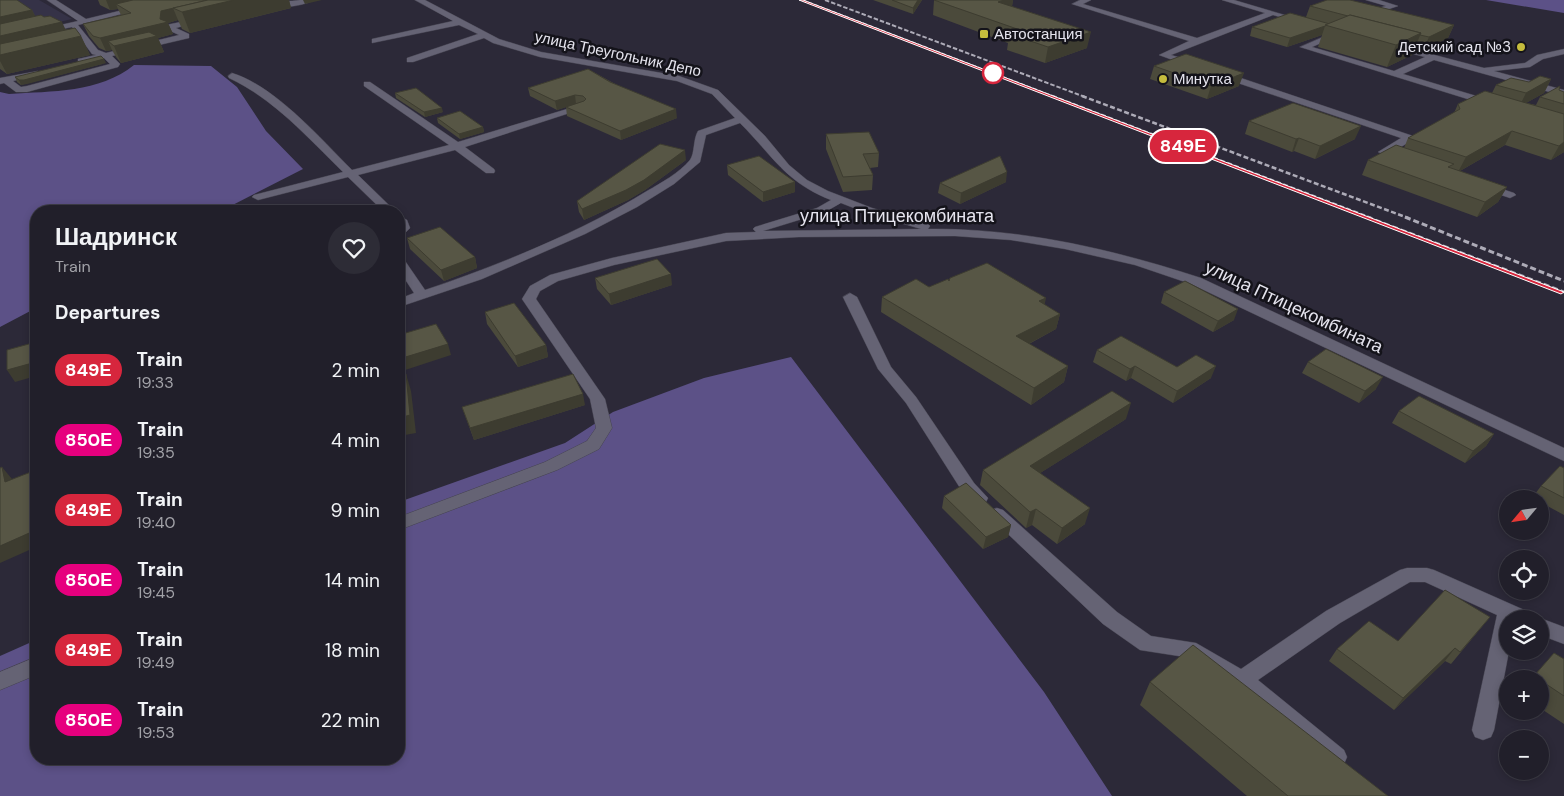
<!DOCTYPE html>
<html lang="en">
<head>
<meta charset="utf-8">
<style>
  :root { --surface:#211f2a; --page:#2d2c36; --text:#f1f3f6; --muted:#a2a2a8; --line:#3e3d47 }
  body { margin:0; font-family:"DM Sans",sans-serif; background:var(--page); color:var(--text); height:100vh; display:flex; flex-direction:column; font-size:19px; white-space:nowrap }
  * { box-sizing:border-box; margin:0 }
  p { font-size:16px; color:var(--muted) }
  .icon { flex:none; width:28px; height:28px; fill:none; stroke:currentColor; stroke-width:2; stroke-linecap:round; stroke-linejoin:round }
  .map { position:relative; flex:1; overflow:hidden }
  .sheet { position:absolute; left:30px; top:205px; width:375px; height:560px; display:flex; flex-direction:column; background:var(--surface); border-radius:20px; box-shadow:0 2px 8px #0003,0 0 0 1px var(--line) }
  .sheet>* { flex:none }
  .badge { padding:0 10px; border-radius:16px; font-size:18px; line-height:32px }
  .needle { width:32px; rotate:241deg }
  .buttons { position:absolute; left:1499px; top:490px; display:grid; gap:10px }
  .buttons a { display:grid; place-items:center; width:50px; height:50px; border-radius:50%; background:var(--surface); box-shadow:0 2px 8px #0003,0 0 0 1px var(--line); font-size:25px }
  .map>.badge { position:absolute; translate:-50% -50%; box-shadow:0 0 0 2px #fff }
  h2 { padding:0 25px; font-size:19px; line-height:45px }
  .round { display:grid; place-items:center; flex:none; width:52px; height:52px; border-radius:26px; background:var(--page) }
  .head { display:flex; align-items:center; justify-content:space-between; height:85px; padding:0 25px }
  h1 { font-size:24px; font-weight:700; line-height:38px }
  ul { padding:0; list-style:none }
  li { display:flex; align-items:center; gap:15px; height:70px; padding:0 25px }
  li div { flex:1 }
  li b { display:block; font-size:19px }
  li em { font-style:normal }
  li .badge { min-width:55px; font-weight:700; text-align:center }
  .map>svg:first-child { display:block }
  .built { fill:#353247 }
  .forest { fill:#5c5187 }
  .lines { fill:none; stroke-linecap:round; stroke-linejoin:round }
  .minor-casing { stroke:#464451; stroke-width:1 }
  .minor { fill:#656374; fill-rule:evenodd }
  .rail-far2 { stroke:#adabb7; stroke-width:2; stroke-dasharray:4.5 2; stroke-linecap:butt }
  .rail-far1 { stroke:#adabb7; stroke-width:2.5; stroke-dasharray:5 2.5; stroke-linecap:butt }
  .rail { stroke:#adabb7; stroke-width:3; stroke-dasharray:6 3; stroke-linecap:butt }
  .wall { fill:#4b4a3b }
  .shaded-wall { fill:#3d3c30 }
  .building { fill:#575645; stroke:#3d3c30 }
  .line { fill:#d7263d; stroke:#fff }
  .poi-dot { fill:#c5bc3d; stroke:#14131a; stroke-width:2 }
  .stop-dot { fill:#fff; stroke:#d7263d; stroke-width:2.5 }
  .labels { text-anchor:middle; stroke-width:5; stroke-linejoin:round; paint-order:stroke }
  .far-poi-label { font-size:15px; fill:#e5e4ee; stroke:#14131a; text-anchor:start }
  .far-street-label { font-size:15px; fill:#e5e4ee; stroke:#14131a }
  .street-label { font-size:18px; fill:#e5e4ee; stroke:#14131a }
</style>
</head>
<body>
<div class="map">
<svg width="1564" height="796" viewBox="0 0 1564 796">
  <rect width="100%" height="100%" fill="#2c2938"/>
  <!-- built -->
  <polygon class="built" points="0,0 39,0 72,19 0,36"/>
  <!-- forest -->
  <g class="forest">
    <polygon points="1486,0 1564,0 1564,13"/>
    <path d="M 134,65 L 211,66 L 237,87 L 266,131 L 303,169 L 221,211 L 36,211 L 36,308 L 0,327 L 0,92 L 9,94 C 52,91 99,93 134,65 Z"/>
    <polygon points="791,357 1044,692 1112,796 0,796 0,656 36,640 36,759 399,759 399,502 565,443 613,412 704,378"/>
  </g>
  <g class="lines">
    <defs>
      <g id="minor">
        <polygon points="47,0 56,0 86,19 164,0 177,0 78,25 98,50 106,53 179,35 166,29 166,25 200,18 204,20 176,28 189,34 189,38 112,56 120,64 118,67 27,92 16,92 4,83 0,84 0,78 38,71 38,75 13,81 21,87 27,86 110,64 104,58 78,63 78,59 96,55 92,54 72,27 43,33 43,29 78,21"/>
        <path d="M 300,0 L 314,0 C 303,6 279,10 268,3 C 276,0 290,2 300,0 Z"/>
        <path d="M 415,0 L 425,0 L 499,39 L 541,52 L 679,76 L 718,90 L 765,136 L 789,165 L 807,180 L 828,191 L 872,208 L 928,224 L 930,226 L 928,229 C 1021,228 1112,249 1201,278 L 1564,448 L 1564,461 L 1191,284 L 1135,265 L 1065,249 L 1011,240 L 955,236 L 799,237 L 726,241 L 614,265 L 558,281 L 540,291 L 536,299 L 605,399 L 612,428 L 599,449 L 557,470 L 399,530 L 399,517 L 545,462 L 587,441 L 596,428 L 590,399 L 522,299 L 530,286 L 550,275 L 612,258 L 726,233 L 756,232 L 753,229 L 755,227 L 817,208 L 831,200 C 785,182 773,156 740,123 L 706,135 L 700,162 L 674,184 L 637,207 L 585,234 L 482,279 L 399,307 L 399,299 L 414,293 L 399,270 L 399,257 L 403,258 L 425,290 C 499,265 581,232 647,191 C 661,183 679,173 690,160 C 695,153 693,139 698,131 L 735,118 L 712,94 L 677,81 L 540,57 L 493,43 L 484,38 L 413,62 L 407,62 L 407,58 L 478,34 L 459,25 L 372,43 L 372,39 L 453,21 ZM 841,203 L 864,212 L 921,229 L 763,231 L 825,212 Z"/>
        <polygon points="1080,0 1091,0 1083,4 1197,38 1265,13 1222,0 1234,0 1305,21 1301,23 1273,15 1171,55 1195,62 1196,64 1192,67 1159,55 1189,41 1072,4"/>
        <polygon points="1366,0 1379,0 1398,6 1371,15 1362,12 1386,6"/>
        <polygon points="1339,30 1342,30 1342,34 1312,47 1394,71 1425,57 1390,48 1390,44 1393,44 1484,68 1525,63 1537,55 1564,49 1564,54 1543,59 1530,67 1494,71 1564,90 1564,96 1434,60 1403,74 1493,101 1495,103 1490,106 1300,47"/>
        <polygon points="1223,72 1413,136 1413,140 1392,152 1408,159 1403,162 1378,152 1401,138 1220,77 1219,75"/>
        <path d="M 232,73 C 275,86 321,139 352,170 L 449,145 L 364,86 L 364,82 L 370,82 L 458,142 L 577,106 L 583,106 L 585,108 L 465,147 L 494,169 L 495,171 L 494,173 L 486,173 L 455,150 L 358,175 L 395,211 L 383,211 L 348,177 L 258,200 L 252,197 L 254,195 L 343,172 C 307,137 274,99 229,78 L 228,76 Z"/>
        <polygon points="1484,183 1514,193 1516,195 1510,198 1480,188 1479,186 1480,184"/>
        <polygon points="399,216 407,220 410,228 403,235 399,236"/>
        <path d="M 850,293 L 857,297 L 891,367 L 916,397 L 974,483 L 988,498 L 986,502 C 975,506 970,498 962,491 L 906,403 L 878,369 L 843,297 Z"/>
        <polygon points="997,508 1003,510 1117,612 1151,636 1196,643 1241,669 1326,611 1400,570 1407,568 1427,568 1434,570 1531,613 1534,619 1508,619 1509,651 1494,730 1491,737 1483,740 1475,737 1472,730 1497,615 1425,582 1410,582 1340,623 1258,680 1344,750 1347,757 1344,764 1336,767 1328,764 1262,707 1235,686 1185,657 1140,650 1103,624 991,518 988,514 991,510"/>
        <polygon points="1540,618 1564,627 1564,644 1540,635 1540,619 1538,619"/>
        <polygon points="36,657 36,675 0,690 0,672"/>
      </g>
    </defs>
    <!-- minor casing -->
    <use href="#minor" class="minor-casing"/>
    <!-- minor -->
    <use href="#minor" class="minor"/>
    <!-- rail-far2 -->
    <g class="rail-far2">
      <polyline points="802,0 1055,97"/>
      <polyline points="825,0 1085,97"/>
    </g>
    <!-- rail-far1 -->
    <g class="rail-far1">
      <polyline points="1052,96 1371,218"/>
      <polyline points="1082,96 1408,218"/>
    </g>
    <!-- rail -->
    <g class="rail">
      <polyline points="1367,217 1564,292"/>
      <polyline points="1405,217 1564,281"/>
    </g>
  </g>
  <!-- wall -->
  <g class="wall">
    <polygon points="0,0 32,10 35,16 81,36 90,55 7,74 0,69"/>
    <polygon points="98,0 289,0 291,8 190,33 182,29 178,20 168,23 173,34 158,38 164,52 121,63 116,57 112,50 106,51 99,48 89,36 83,24 121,15 118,9 110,10 100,5"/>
    <polygon points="873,0 922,0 913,14"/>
    <polygon points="934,0 1013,0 1012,6 1087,48 1045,63 1007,50 1008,43 933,15"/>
    <polygon points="1310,6 1454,25 1448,38 1423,50 1415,47 1412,55 1387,67 1318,47 1322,35 1287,47 1250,36 1252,27 1306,17"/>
    <polygon points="106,63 21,85 17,82 15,77"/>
    <polygon points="1154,66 1239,86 1207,99 1150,79"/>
    <polygon points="588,69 677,118 621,140 567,116 566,107 557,110 530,96 528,88"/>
    <polygon points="1551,79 1544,93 1526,103 1536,105 1540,97 1559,90 1564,92 1564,152 1551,160 1505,145 1460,171 1507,187 1498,202 1477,217 1362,175 1368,160 1404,148 1408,138 1454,113 1458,104 1492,93 1496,85 1529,82"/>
    <polygon points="395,93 443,112 425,117 396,98"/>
    <polygon points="437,118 483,127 484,132 460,139 438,123"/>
    <polygon points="1249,121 1355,139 1315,159 1294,151 1292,152 1245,134"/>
    <polygon points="826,134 879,153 878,167 870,168 873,175 872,190 843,192 826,149"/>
    <polygon points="686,160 645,190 628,200 584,220 579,212 577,201"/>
    <polygon points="727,165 795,182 795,192 763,202 728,175"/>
    <polygon points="1006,182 960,204 938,193 940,183"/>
    <polygon points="407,238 475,257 477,268 444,281 410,249"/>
    <polygon points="595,278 672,285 611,305 597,289"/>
    <polygon points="949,281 1045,305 1060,314 1056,329 1029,344 1068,366 1064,382 1031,405 881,312 882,297 929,287"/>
    <polygon points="1164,292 1234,320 1213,332 1161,303"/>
    <polygon points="485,312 546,345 548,357 518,367 487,324"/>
    <polygon points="1097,350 1211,378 1173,403 1131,378 1126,381 1093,362"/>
    <polygon points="1308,362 1376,389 1359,403 1302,373"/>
    <polygon points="585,405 474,440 462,407"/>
    <polygon points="1399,411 1494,434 1486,446 1465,463 1392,423"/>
    <polygon points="1126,419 1040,473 1085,524 1057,544 1032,525 1026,528 980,485 983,470"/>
    <polygon points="1564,468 1564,515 1540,502 1540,499 1532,498 1541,486"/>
    <polygon points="944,496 1011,525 1008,537 983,549 942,508"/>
    <polygon points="1490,617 1451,664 1445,661 1394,710 1329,661 1337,649 1398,641"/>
    <polygon points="1554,653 1564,659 1564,724 1540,708 1540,679 1531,679"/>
    <polygon points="1150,682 1388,796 1247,796 1140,705"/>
  </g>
  <!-- shaded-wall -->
  <g class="shaded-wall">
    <polygon points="106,0 156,0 116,4 118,9 110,10"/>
    <polygon points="211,0 289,0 291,8 190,33 182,12"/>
    <polygon points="303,0 322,0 305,4"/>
    <polygon points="918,0 922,0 913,14 913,8"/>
    <polygon points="1004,0 1013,0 1011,13 998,2"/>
    <polygon points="173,8 178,20 168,23 173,34 158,38 164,52 121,63 114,46 108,41 112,50 106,51 100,38 160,19 161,11"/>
    <polygon points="32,10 41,27 62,22 70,39 81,36 90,55 7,74 0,61 0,17"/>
    <polygon points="1454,25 1448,38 1423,50 1429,37"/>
    <polygon points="1325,26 1322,35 1287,47 1290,38"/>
    <polygon points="1091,32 1087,48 1045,63 1048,47"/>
    <polygon points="1421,33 1412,55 1387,67 1396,45"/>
    <polygon points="104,59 106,63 27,84 21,85 19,80"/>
    <polygon points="1244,73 1239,86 1207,99 1211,86"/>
    <polygon points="1551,79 1544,93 1519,107 1526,93"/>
    <polygon points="575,95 576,104 557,110 555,101"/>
    <polygon points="442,108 443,112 425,117 424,112"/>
    <polygon points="676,109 677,118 621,140 620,131"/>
    <polygon points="1361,126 1355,139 1315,159 1320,146"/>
    <polygon points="483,127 484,132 460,139 459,134"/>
    <polygon points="1512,131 1505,145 1458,172 1466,157"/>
    <polygon points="1299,138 1294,151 1292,152 1296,139"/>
    <polygon points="1564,142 1564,152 1551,160 1559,146"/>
    <polygon points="685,150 686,160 645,190 628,200 584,220 582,209"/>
    <polygon points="1007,172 1006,182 960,204 961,193"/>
    <polygon points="795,182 795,192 763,202 763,192"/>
    <polygon points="1507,187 1498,202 1477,217 1485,202"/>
    <polygon points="475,257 477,268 444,281 441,270"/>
    <polygon points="671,274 672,285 611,305 609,294"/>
    <polygon points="1046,298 1043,313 1039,301"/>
    <polygon points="1238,309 1234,320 1213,332 1218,321"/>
    <polygon points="1060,314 1056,329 1013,352 1016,336"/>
    <polygon points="448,344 451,355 399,372 399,359"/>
    <polygon points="546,345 548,357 518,367 515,356"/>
    <polygon points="36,362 36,376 15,382 7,370"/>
    <polygon points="1068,366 1064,382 1031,405 1034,388"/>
    <polygon points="1135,366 1131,378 1126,381 1130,369"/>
    <polygon points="1216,366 1211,378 1173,403 1177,391"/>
    <polygon points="406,374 411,391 416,433 399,436 399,418"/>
    <polygon points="1383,377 1376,389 1359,403 1365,391"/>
    <polygon points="583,394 585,405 474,440 470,428"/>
    <polygon points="1131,403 1126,419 1026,482 1030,466"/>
    <polygon points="1494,434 1486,446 1465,463 1473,451"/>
    <polygon points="2,467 12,479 5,482"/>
    <polygon points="1090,508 1085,524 1057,544 1062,528"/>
    <polygon points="1036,509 1032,525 1026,528 1030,512"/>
    <polygon points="1011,525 1008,537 983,549 986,537"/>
    <polygon points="36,530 36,547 0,563 0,546"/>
    <polygon points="1455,648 1445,661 1394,710 1403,698"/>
  </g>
  <!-- building -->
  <g class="building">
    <polygon points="0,0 17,0 32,10 0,17"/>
    <polygon points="133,0 208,0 161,11 160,19 168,22 100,38 93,36 83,24 131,13 116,4"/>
    <polygon points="208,0 234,0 182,12 173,8"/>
    <polygon points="892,0 918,0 913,8"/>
    <polygon points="934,0 1004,0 998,2 1091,32 1048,47 1010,34 1020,30"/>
    <polygon points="1327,0 1350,0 1454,25 1429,37 1420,35 1421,33 1350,15 1348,16 1310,6"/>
    <polygon points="1290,13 1330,24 1325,26 1290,38 1252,27"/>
    <polygon points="41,15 44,17 50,16 62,22 0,36 0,24"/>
    <polygon points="1350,15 1421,33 1396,45 1325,25"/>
    <polygon points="75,28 81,36 0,55 0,44"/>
    <polygon points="149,32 157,36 114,46 108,41"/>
    <polygon points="1186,54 1244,73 1211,86 1154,66"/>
    <polygon points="101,56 104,59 24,80 19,80 15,77"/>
    <polygon points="588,69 610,82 676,109 620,131 566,107 584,101 586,99 583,96 575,95 555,101 528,88"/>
    <polygon points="1540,76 1551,79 1526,93 1496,85 1511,78 1529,82"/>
    <polygon points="1560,86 1559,90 1564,92 1564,104 1540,97"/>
    <polygon points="416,88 442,108 424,112 395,93"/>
    <polygon points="1485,91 1564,114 1564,142 1559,146 1512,131 1466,157 1408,138 1460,109 1458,104"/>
    <polygon points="1293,103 1361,126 1320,146 1299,138 1296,139 1249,121"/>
    <polygon points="460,111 483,127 459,134 437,118"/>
    <polygon points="869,132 879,153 863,154 873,175 843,177 826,134"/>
    <polygon points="660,144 685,150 644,180 626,190 582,209 577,201"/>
    <polygon points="1396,145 1454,164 1448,167 1507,187 1485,202 1368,160"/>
    <polygon points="759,156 795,182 763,192 727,165"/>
    <polygon points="1000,156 1007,172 961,193 940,183"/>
    <polygon points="440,227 475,257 441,270 407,238"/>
    <polygon points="657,259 671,274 609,294 595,278"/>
    <polygon points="987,263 1046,298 1039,301 1060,314 1016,336 1068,366 1034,388 882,297 916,279 929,287 948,279 949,281 950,278"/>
    <polygon points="1185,281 1238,309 1218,321 1164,292"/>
    <polygon points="36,299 36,314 30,301"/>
    <polygon points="514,303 546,345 515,356 485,312"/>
    <polygon points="436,324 448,344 399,359 399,335"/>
    <polygon points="1121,336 1177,367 1196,355 1216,366 1177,391 1135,366 1130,369 1097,350"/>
    <polygon points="36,342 36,362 7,370 7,350"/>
    <polygon points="1326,349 1383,377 1365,391 1308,362"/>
    <polygon points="406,374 410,415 399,418 399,375"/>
    <polygon points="573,374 583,394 470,428 462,407"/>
    <polygon points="1112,391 1131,403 1030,466 1090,508 1062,528 1036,509 1030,512 983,470"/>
    <polygon points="1419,396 1494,434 1473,451 1399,411"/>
    <polygon points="1560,466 1564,468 1564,498 1541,486"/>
    <polygon points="2,467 5,482 36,470 36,530 0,546 0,468"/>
    <polygon points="966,483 1011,525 986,537 944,496"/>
    <polygon points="1445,590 1490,617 1460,652 1455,648 1403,698 1337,649 1369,621 1398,641"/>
    <polygon points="1193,645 1388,796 1288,796 1150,682"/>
    <polygon points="1554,653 1564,659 1564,696 1540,680 1540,679 1538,679 1534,676"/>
  </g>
  <!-- line -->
  <polygon class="line" points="799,0 803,0 1564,292 1561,294"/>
  <!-- markers -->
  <g class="poi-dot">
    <rect x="979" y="29" width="10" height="10" rx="2.5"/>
    <circle cx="1521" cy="47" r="5"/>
    <circle cx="1163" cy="79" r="5"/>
  </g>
  <circle class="stop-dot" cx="993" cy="73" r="10"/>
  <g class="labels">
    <!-- far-poi labels -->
    <g class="far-poi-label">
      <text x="994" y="39">Автостанция</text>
      <text x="1511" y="52" text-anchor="end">Детский сад №3</text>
      <text x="1173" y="84">Минутка</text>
    </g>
    <!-- far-street labels -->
    <g class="far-street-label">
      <text transform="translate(618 54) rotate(12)" y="5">улица Треугольник Депо</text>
    </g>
    <!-- street labels -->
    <g class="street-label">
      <text x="897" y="222">улица Птицекомбината</text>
      <text transform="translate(1294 307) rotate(25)" y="6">улица Птицекомбината</text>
    </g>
  </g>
</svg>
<div class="buttons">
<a><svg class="needle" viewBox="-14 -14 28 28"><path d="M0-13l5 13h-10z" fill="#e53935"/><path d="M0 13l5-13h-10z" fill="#a2a2a8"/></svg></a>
<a><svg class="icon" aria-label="locate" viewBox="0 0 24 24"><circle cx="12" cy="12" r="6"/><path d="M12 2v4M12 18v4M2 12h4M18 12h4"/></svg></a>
<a><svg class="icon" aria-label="layers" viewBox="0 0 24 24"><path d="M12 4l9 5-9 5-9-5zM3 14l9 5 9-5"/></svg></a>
<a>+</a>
<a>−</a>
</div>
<b class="badge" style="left:1183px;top:146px;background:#d7263d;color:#fff">849Е</b>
<section class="sheet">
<div class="head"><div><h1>Шадринск</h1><p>Train</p></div><a class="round"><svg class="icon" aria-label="heart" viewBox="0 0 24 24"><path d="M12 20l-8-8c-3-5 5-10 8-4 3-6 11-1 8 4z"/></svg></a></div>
<h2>Departures</h2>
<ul>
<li><span class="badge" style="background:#d7263d;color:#fff">849Е</span><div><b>Train</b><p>19:33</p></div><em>2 min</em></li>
<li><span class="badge" style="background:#e6007e;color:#fff">850Е</span><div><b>Train</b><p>19:35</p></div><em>4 min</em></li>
<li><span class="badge" style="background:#d7263d;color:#fff">849Е</span><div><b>Train</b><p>19:40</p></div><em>9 min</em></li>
<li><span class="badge" style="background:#e6007e;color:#fff">850Е</span><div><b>Train</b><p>19:45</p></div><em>14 min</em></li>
<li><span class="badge" style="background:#d7263d;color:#fff">849Е</span><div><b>Train</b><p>19:49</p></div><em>18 min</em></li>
<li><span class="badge" style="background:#e6007e;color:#fff">850Е</span><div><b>Train</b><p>19:53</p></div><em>22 min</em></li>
</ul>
</section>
</div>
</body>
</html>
